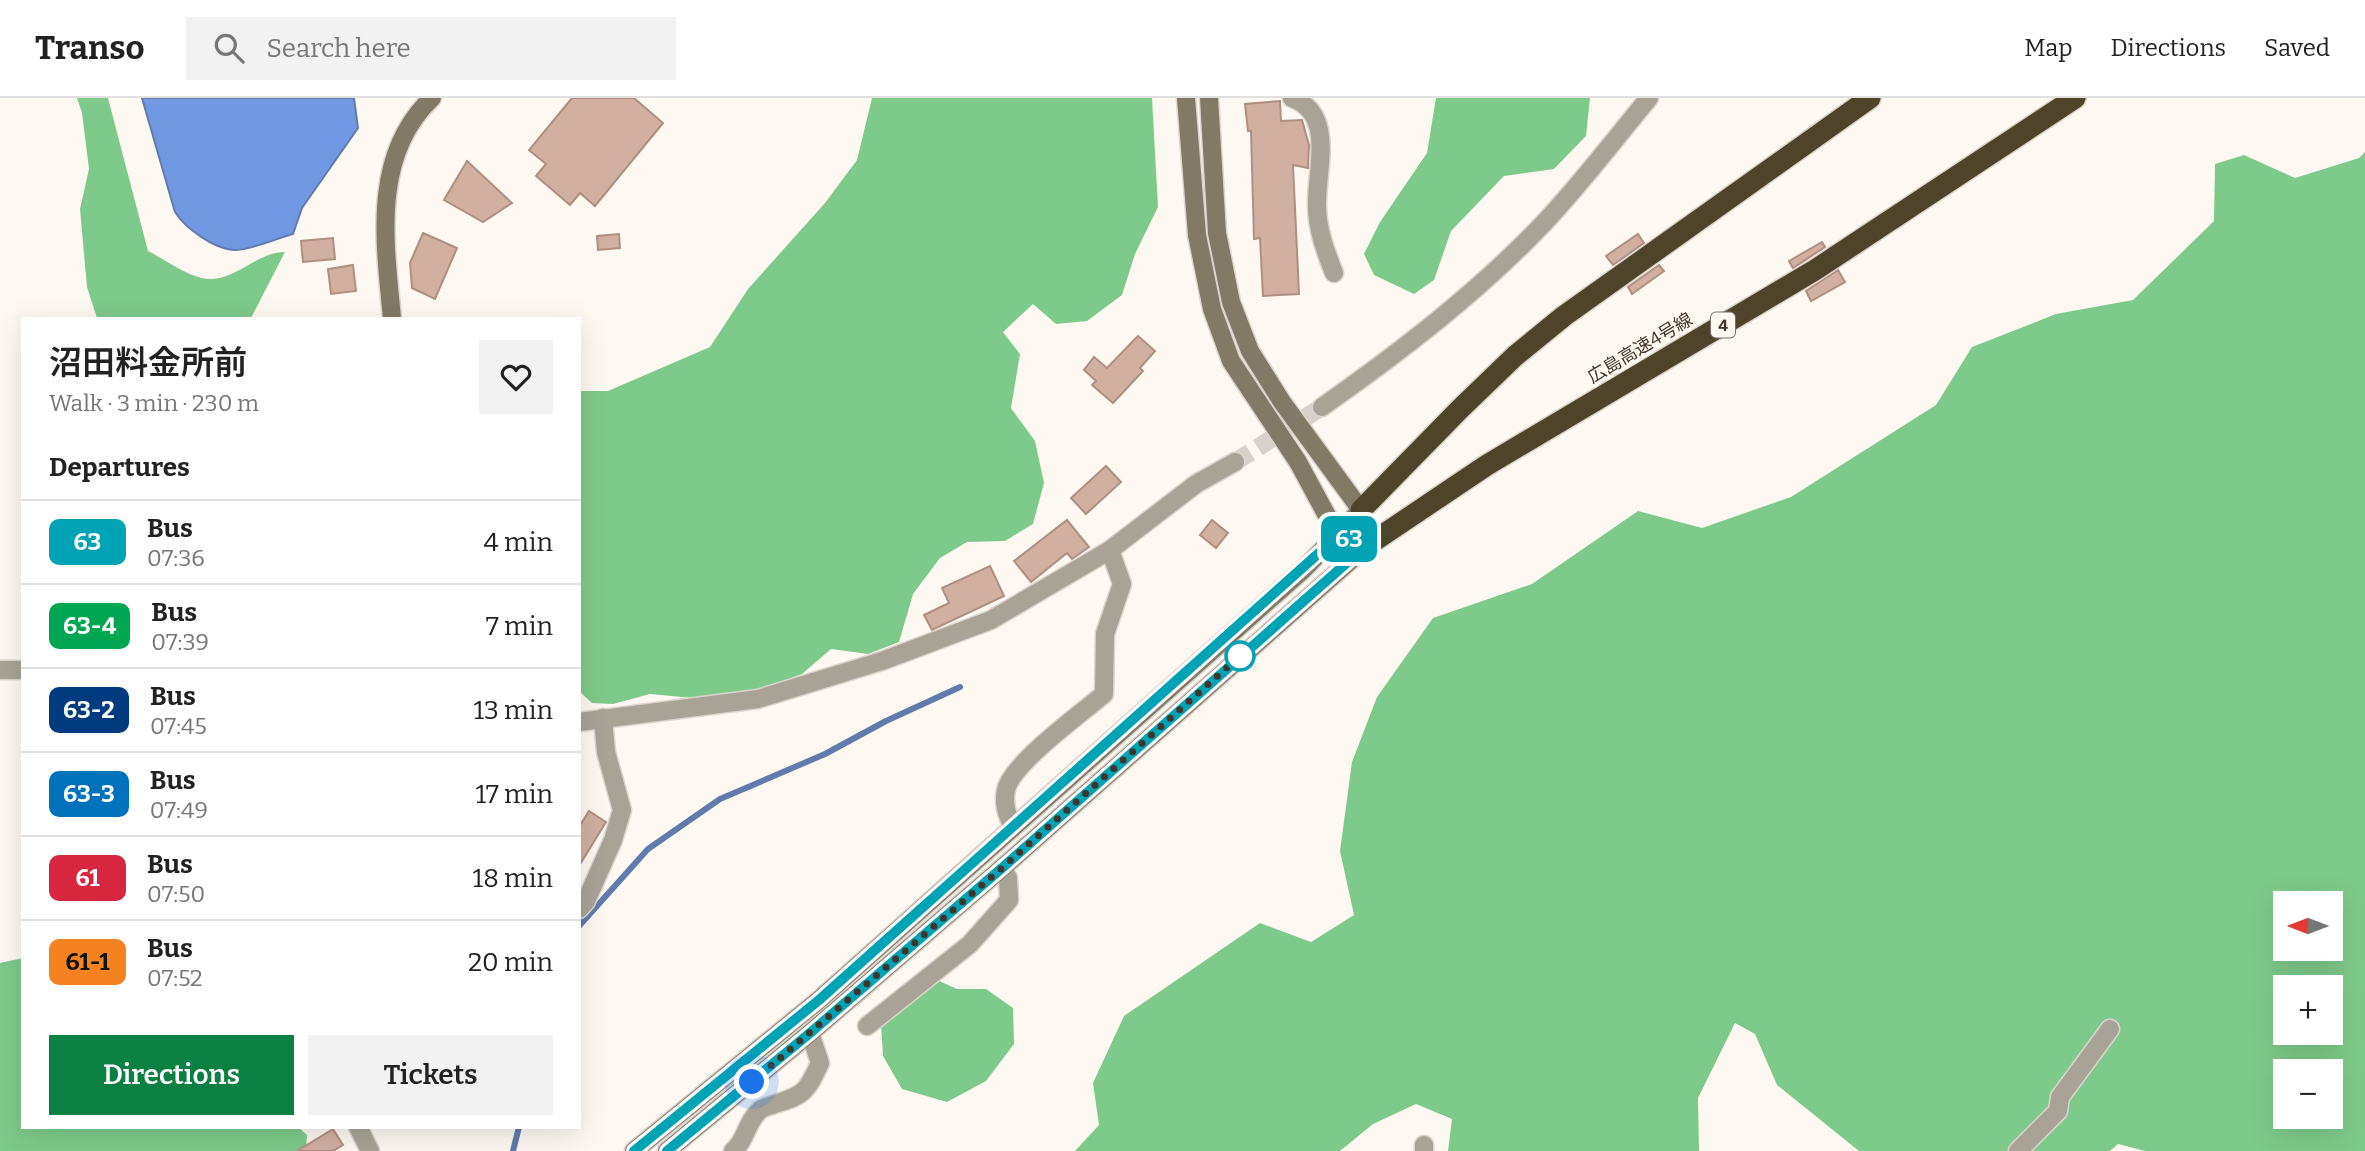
<!DOCTYPE html>
<html lang="en">
<head>
<meta charset="utf-8">
<style>
  :root { --surface:#fff; --page:#f2f2f2; --text:#222; --muted:#767676; --line:#e0e0e0; --accent:#0b8043 }
  body { margin:0; font-family:Bitter,"Noto Sans JP",serif; background:var(--page); color:var(--text); height:100vh; display:flex; flex-direction:column; font-size:26px; white-space:nowrap }
  * { box-sizing:border-box; margin:0 }
  p { font-size:23px; color:var(--muted) }
  .icon { flex:none; width:38px; height:38px; fill:none; stroke:currentColor; stroke-width:2; stroke-linecap:round; stroke-linejoin:round }
  .map { position:relative; flex:1; overflow:hidden }
  .drawer { position:absolute; left:21px; top:219px; width:560px; height:812px; display:flex; flex-direction:column; background:var(--surface); border-radius:0px; box-shadow:0 7px 28px #0002 }
  .drawer>* { flex:none }
  .badge { padding:0 14px; border-radius:10px; font-size:24px; line-height:46px }
  .needle { width:46px; rotate:270deg }
  .tools { position:absolute; left:2273px; top:793px; display:grid; gap:14px }
  .tools a { display:grid; place-items:center; width:70px; height:70px; border-radius:0px; background:var(--surface); box-shadow:0 7px 28px #0002; font-size:35px }
  .you { position:absolute; width:35px; height:35px; margin:-18px; border:5px solid #fff; border-radius:50%; background:#1a73e8; box-shadow:0 0 0 10px #1a73e833 }
  .map>.badge { position:absolute; translate:-50% -50%; box-shadow:0 0 0 4px #fff }
  h2 { padding:0 28px; font-size:26px; line-height:63px }
  .round { display:grid; place-items:center; flex:none; width:74px; height:74px; border-radius:0px; background:var(--page) }
  .headline { display:flex; align-items:center; justify-content:space-between; height:119px; padding:0 28px }
  h1 { font-size:33px; font-weight:600; line-height:52px }
  .action { display:flex; gap:14px; margin-top:auto; padding:14px 28px }
  .action a { flex:1; height:80px; border-radius:0px; background:var(--accent); color:#fff; font-size:28px; font-weight:600; line-height:80px; text-align:center }
  .action a+a { background:var(--page); color:var(--text) }
  ul { padding:0; list-style:none }
  li { display:flex; align-items:center; gap:21px; height:84px; padding:0 28px; border-top:2px solid var(--line) }
  li div { flex:1 }
  li b { display:block; font-size:26px }
  li em { font-style:normal }
  li .badge { min-width:77px; font-weight:700; text-align:center }
  header { display:flex; align-items:center; gap:42px; box-sizing:border-box; height:98px; padding:0 35px; background:var(--surface); border-bottom:2px solid var(--line) }
  header strong { font-size:33px }
  nav { display:flex; gap:38px; margin-inline-start:auto; font-size:24px }
  .search { width:490px; height:63px; background:var(--page); display:flex; align-items:center; gap:18px; box-sizing:border-box; padding:0 24px; border-radius:0px; color:var(--muted); font-size:26px }
  .map>svg:first-child { display:block }
  .forest { fill:#7eca8a; fill-rule:evenodd }
  .water { fill:#7199e3; stroke:#627bac; stroke-width:2 }
  .lines { fill:none; stroke-linecap:round; stroke-linejoin:round }
  .stream { stroke:#627bac; stroke-width:6 }
  .building { fill:#d1b0a2; stroke:#af8f82; stroke-width:2 }
  .street-tunnel { stroke:#d8d1cb; stroke-width:18; stroke-dasharray:18 9; stroke-linecap:butt }
  .street-casing { stroke:#dcd5cf; stroke-width:21 }
  .secondary-casing { stroke:#dcd5cf; stroke-width:21 }
  .highway-casing { stroke:#dcd5cf; stroke-width:24 }
  .street { stroke:#a8a396; stroke-width:18 }
  .secondary { stroke:#817a67; stroke-width:18 }
  .highway { stroke:#4e4429; stroke-width:21 }
  .line-casing { stroke:#fff; stroke-width:16 }
  .line { stroke:#00a3b4; stroke-width:10 }
  .walk { stroke:#40352c; stroke-width:7; stroke-dasharray:0 12.6 }
  .stop-dot { fill:#fff; stroke:#00a3b4; stroke-width:3.5 }
  .labels { text-anchor:middle; stroke-width:7; stroke-linejoin:round; paint-order:stroke }
  .shield { fill:#fef8f3; stroke:#797068; stroke-width:2 }
  .shield-label { font-size:16px; font-weight:bold; fill:#40352c }
  .street-label { font-size:18px; fill:#40352c; stroke:#fef8f3 }
</style>
</head>
<body>
<header>
<strong>Transo</strong>
<div class="search"><svg class="icon" aria-label="search" viewBox="0 0 24 24"><circle cx="10" cy="10" r="6"/><path d="M15 15l6 6"/></svg>Search here</div>
<nav><a>Map</a><a>Directions</a><a>Saved</a></nav>
</header>
<div class="map">
<svg width="2365" height="1053" viewBox="0 0 2365 1053">
  <rect width="100%" height="100%" fill="#fef8f3"/>
  <!-- forest -->
  <g class="forest">
    <path d="M 77,0 L 108,0 L 148,153 C 164,161 184,176 202,180 C 233,187 255,154 285,154 L 251,220 L 97,220 L 87,189 L 80,111 L 89,71 L 82,15 Z"/>
    <polygon points="872,0 1152,0 1158,109 1135,156 1122,197 1087,223 1056,226 1033,206 1003,234 1020,256 1011,310 1035,343 1044,385 1033,426 1005,443 967,444 940,460 913,496 899,544 868,556 831,551 802,576 758,592 693,600 650,596 613,606 592,605 579,593 579,293 608,293 710,249 748,191 825,105 857,62"/>
    <polygon points="1436,0 1590,0 1586,38 1554,71 1504,78 1451,133 1434,182 1414,196 1374,177 1364,156 1380,124 1427,55"/>
    <path d="M 2365,54 L 2365,1053 L 2145,1053 L 2118,1046 L 2110,1053 L 1859,1053 L 1777,987 L 1755,936 L 1735,925 L 1698,1000 L 1699,1053 L 1448,1053 L 1452,1021 L 1416,1006 L 1373,1026 L 1340,1053 L 1075,1053 L 1099,1027 L 1093,985 L 1124,918 L 1260,825 L 1311,844 L 1354,817 L 1340,753 L 1352,664 L 1377,599 L 1433,520 L 1532,486 L 1638,413 L 1702,430 L 1791,399 L 1936,307 L 1972,249 L 2056,216 L 2133,202 L 2214,123 L 2215,66 L 2244,57 L 2295,80 L 2359,60 ZM 2286,805 L 2331,805 L 2331,850 L 2286,850 ZM 2286,889 L 2331,889 L 2331,934 L 2286,934 ZM 2286,973 L 2331,973 L 2331,1018 L 2286,1018 Z"/>
    <polygon points="23,860 23,1029 298,1029 307,1037 306,1053 0,1053 0,865"/>
    <polygon points="935,881 957,891 986,891 1013,910 1014,946 986,983 947,1004 902,991 883,958 881,926"/>
  </g>
  <!-- water -->
  <path class="water" d="M 142,0 L 354,0 L 358,30 L 302,110 L 293,136 C 278,140 248,153 234,152 C 214,151 185,130 175,114 Z"/>
  <g class="lines">
    <!-- stream -->
    <g class="stream">
      <polyline points="579,828 648,751 720,701 825,656 886,623 960,589"/>
      <polyline points="513,1053 519,1029"/>
    </g>
  </g>
  <!-- building -->
  <g class="building">
    <polygon points="572,0 634,0 663,25 595,108 580,95 570,107 536,78 546,66 529,52"/>
    <polygon points="1280,3 1281,23 1302,22 1309,47 1308,70 1293,67 1299,196 1263,198 1260,140 1254,141 1251,33 1248,33 1245,6"/>
    <polygon points="467,63 512,105 483,124 444,102"/>
    <polygon points="423,135 457,150 435,201 412,190 410,165"/>
    <polygon points="619,136 620,150 598,152 597,138"/>
    <polygon points="1638,136 1644,145 1613,167 1606,158"/>
    <polygon points="333,140 335,161 303,164 301,143"/>
    <polygon points="1822,144 1825,149 1793,170 1789,163"/>
    <polygon points="353,167 356,193 331,196 328,171"/>
    <polygon points="1659,167 1664,173 1632,196 1628,189"/>
    <polygon points="1838,172 1845,184 1811,203 1806,193"/>
    <polygon points="1138,238 1155,253 1140,270 1143,273 1113,305 1092,287 1096,283 1084,272 1094,259 1107,270"/>
    <polygon points="1106,368 1121,384 1086,416 1071,400"/>
    <polygon points="1067,422 1089,449 1072,461 1067,455 1031,484 1014,463"/>
    <polygon points="1212,422 1228,435 1216,450 1200,437"/>
    <polygon points="990,468 1004,498 932,532 924,517 949,505 942,490"/>
    <polygon points="589,713 606,724 579,768 579,729"/>
    <polygon points="333,1031 343,1047 333,1053 297,1053"/>
  </g>
  <g class="lines">
    <!-- street-tunnel -->
    <polyline class="street-tunnel" points="1235,364 1322,309"/>
    <defs>
      <g id="street">
        <path d="M 1292,0 C 1336,16 1316,72 1317,107 C 1317,131 1325,152 1334,175"/>
        <path d="M 1322,309 C 1400,254 1476,196 1543,126 C 1580,87 1614,42 1649,0"/>
        <polyline points="0,572 23,572"/>
        <polyline points="579,624 758,601 882,563 991,522 1110,452 1196,386 1235,364"/>
        <path d="M 1013,729 C 1007,717 1003,706 1006,692 C 1011,666 1082,615 1104,596 L 1105,536 L 1122,486 L 1110,452"/>
        <polyline points="579,811 586,803 613,742 622,712 606,654 603,620"/>
        <polyline points="867,928 970,846 1009,802 1008,780 1002,770"/>
        <polyline points="358,1029 370,1053"/>
        <polyline points="1424,1047 1424,1053"/>
        <path d="M 733,1053 C 746,1043 746,1024 760,1012 C 764,1009 770,1008 775,1006 C 805,997 807,993 820,965 L 810,935"/>
        <polyline points="2018,1053 2058,1013 2060,999 2110,931"/>
      </g>
      <g id="secondary">
        <polyline points="1186,0 1197,137 1212,211 1231,263 1298,364 1338,438 1347,441"/>
        <polyline points="1209,0 1217,135 1231,204 1250,253 1282,304 1361,412 1368,447"/>
        <path d="M 392,220 C 385,146 371,57 432,0"/>
        <polyline points="634,1053 819,902 1303,472 1361,412"/>
        <polyline points="667,1053 810,935 1002,770 1368,447"/>
      </g>
      <g id="highway">
        <polyline points="1361,412 1460,311 1515,258 1564,218 1870,0"/>
        <polyline points="1368,447 1487,367 1815,172 2075,0"/>
      </g>
    </defs>
    <!-- street casing -->
    <use href="#street" class="street-casing"/>
    <!-- secondary casing -->
    <use href="#secondary" class="secondary-casing"/>
    <!-- highway casing -->
    <use href="#highway" class="highway-casing"/>
    <!-- street -->
    <use href="#street" class="street"/>
    <!-- secondary -->
    <use href="#secondary" class="secondary"/>
    <!-- highway -->
    <use href="#highway" class="highway"/>
  </g>
  <g class="lines">
    <defs>
      <polyline id="line" points="634,1053 819,902 1338,438 1368,446 1002,770 810,935 667,1053"/>
    </defs>
    <!-- line casing -->
    <use href="#line" class="line-casing"/>
    <!-- line -->
    <use href="#line" class="line"/>
    <!-- walk -->
    <polyline class="walk" points="752,984 1002,770 1240,558"/>
  </g>
  <!-- markers -->
  <circle class="stop-dot" cx="1240" cy="558" r="14"/>
  <g class="labels">
    <!-- shield labels -->
    <rect class="shield" x="1711" y="214.5" width="24" height="25" rx="5"/>
    <g class="shield-label">
      <text x="1723" y="233">4</text>
    </g>
    <!-- street labels -->
    <g class="street-label">
      <text transform="translate(1640 250) rotate(-31)" y="6">広島高速4号線</text>
    </g>
  </g>
</svg>
<div class="tools">
<a><svg class="needle" viewBox="-14 -14 28 28"><path d="M0-13l5 13h-10z" fill="#e53935"/><path d="M0 13l5-13h-10z" fill="#767676"/></svg></a>
<a>+</a>
<a>−</a>
</div>
<div class="you" style="left:752px;top:984px"></div>
<b class="badge" style="left:1349px;top:441px;background:#00a3b4;color:#fff">63</b>
<section class="drawer">
<div class="headline"><div><h1>沼田料金所前</h1><p>Walk · 3 min · 230 m</p></div><a class="round"><svg class="icon" aria-label="heart" viewBox="0 0 24 24"><path d="M12 20l-8-8c-3-5 5-10 8-4 3-6 11-1 8 4z"/></svg></a></div>
<h2>Departures</h2>
<ul>
<li><span class="badge" style="background:#00a3b4;color:#fff">63</span><div><b>Bus</b><p>07:36</p></div><em>4 min</em></li>
<li><span class="badge" style="background:#00a651;color:#fff">63-4</span><div><b>Bus</b><p>07:39</p></div><em>7 min</em></li>
<li><span class="badge" style="background:#003b80;color:#fff">63-2</span><div><b>Bus</b><p>07:45</p></div><em>13 min</em></li>
<li><span class="badge" style="background:#0072bc;color:#fff">63-3</span><div><b>Bus</b><p>07:49</p></div><em>17 min</em></li>
<li><span class="badge" style="background:#d7263d;color:#fff">61</span><div><b>Bus</b><p>07:50</p></div><em>18 min</em></li>
<li><span class="badge" style="background:#f58220;color:#111">61-1</span><div><b>Bus</b><p>07:52</p></div><em>20 min</em></li>
</ul>
<div class="action"><a>Directions</a><a>Tickets</a></div>
</section>
</div>
</body>
</html>
